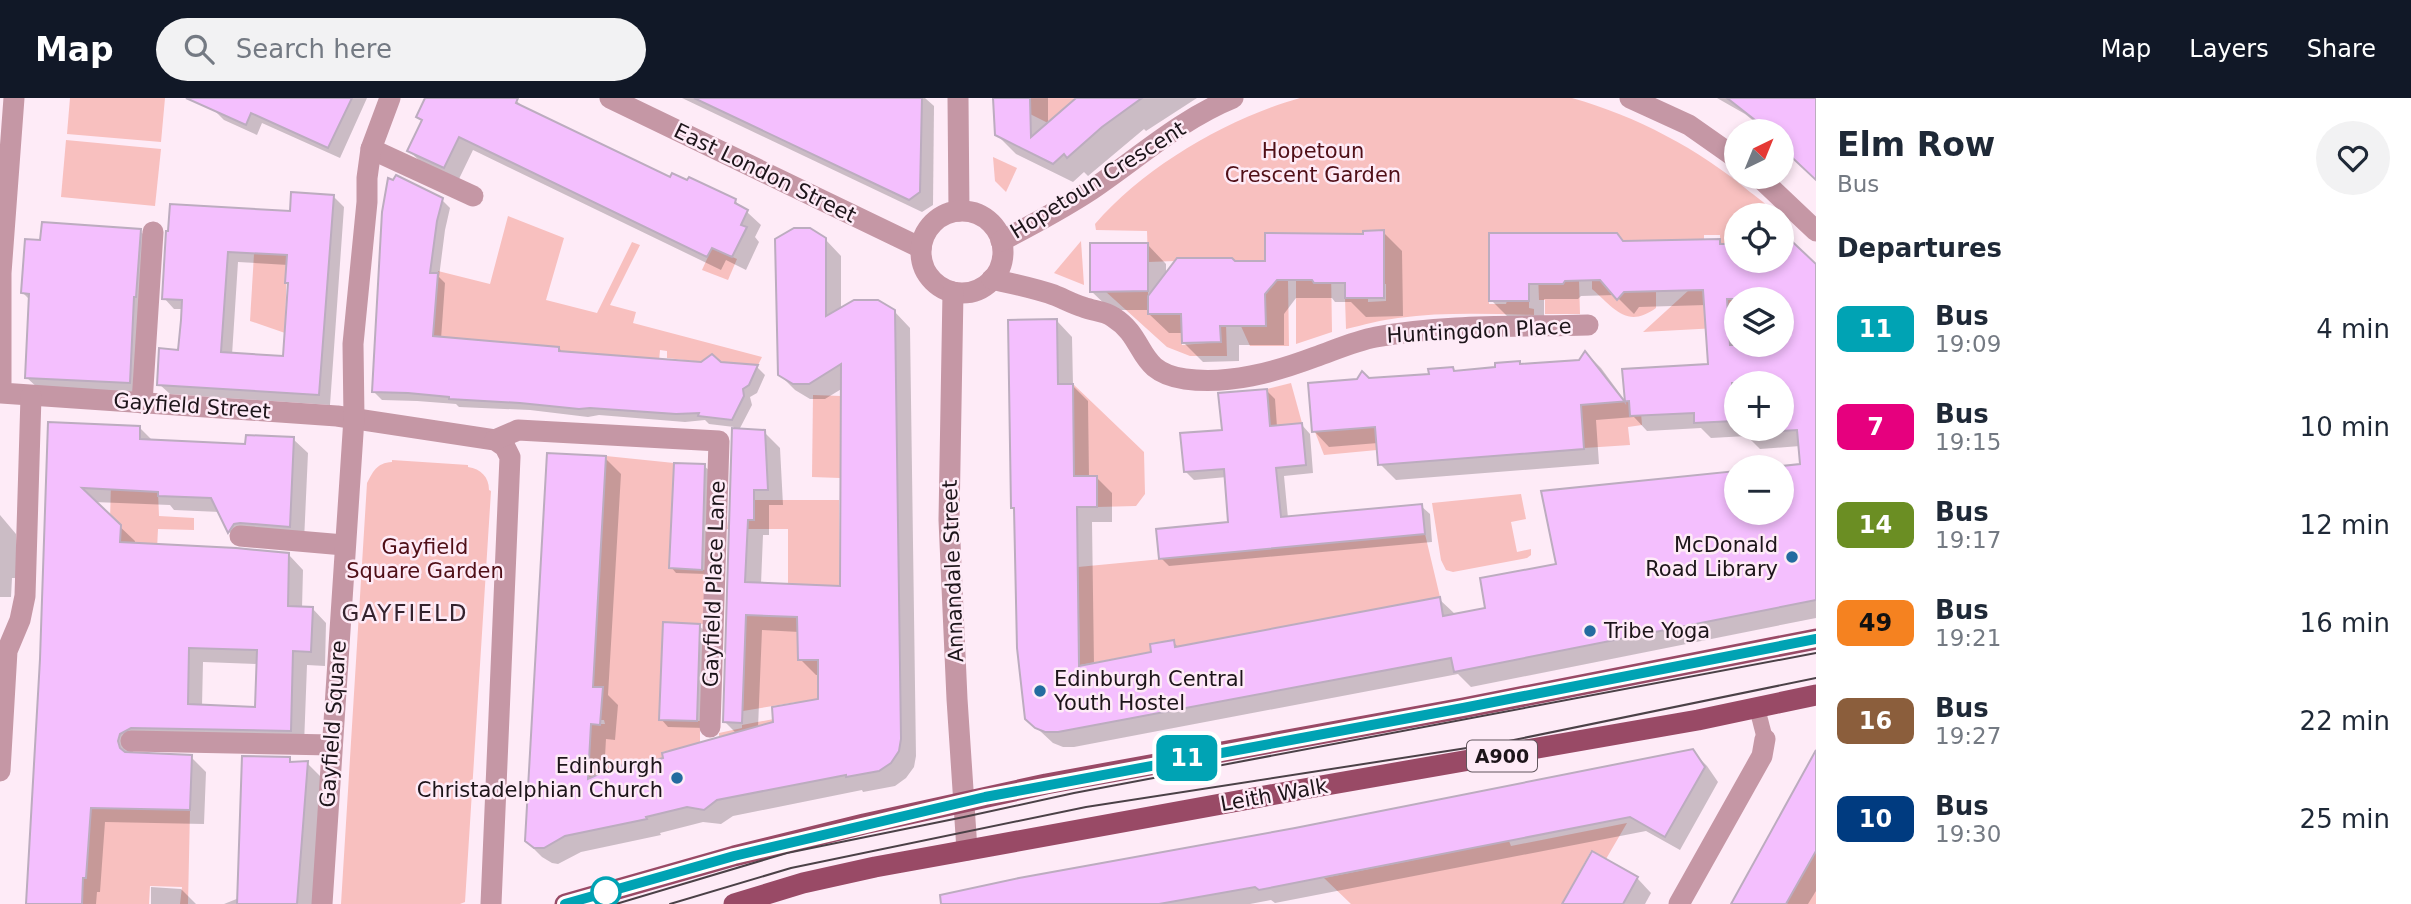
<!DOCTYPE html>
<html lang="en">
<head>
<meta charset="utf-8">
<style>
  :root { --surface:#fff; --page:#f2f2f3; --text:#1f2937; --muted:#747a83; --accent:#111827 }
  body { margin:0; font-family:"DejaVu Sans",sans-serif; background:var(--page); color:var(--text); height:100vh; display:flex; flex-direction:column; font-size:26px; white-space:nowrap }
  * { box-sizing:border-box; margin:0 }
  p { font-size:23px; color:var(--muted) }
  .icon { flex:none; width:38px; height:38px; fill:none; stroke:currentColor; stroke-width:2; stroke-linecap:round; stroke-linejoin:round }
  .map { position:relative; flex:1; overflow:hidden }
  .side { display:flex; flex-direction:column; background:var(--surface); width:595px }
  .side>* { flex:none }
  .badge { padding:0 14px; border-radius:10px; font-size:24px; line-height:46px }
  .needle { width:46px; rotate:43deg }
  .controls { position:absolute; left:1724px; top:21px; display:grid; gap:14px }
  .controls a { display:grid; place-items:center; width:70px; height:70px; border-radius:50%; background:var(--surface); box-shadow:0 4px 10px #0003; font-size:35px }
  .map>.badge { position:absolute; translate:-50% -50%; box-shadow:0 0 0 4px #fff }
  h2 { padding:0 21px; font-size:26px; line-height:63px }
  .round { display:grid; place-items:center; flex:none; width:74px; height:74px; border-radius:37px; background:var(--page) }
  .head { display:flex; align-items:center; justify-content:space-between; height:119px; padding:0 21px }
  h1 { font-size:33px; font-weight:700; line-height:52px }
  ul { padding:0; list-style:none }
  li { display:flex; align-items:center; gap:21px; height:98px; padding:0 21px }
  li div { flex:1 }
  li b { display:block; font-size:26px }
  li em { font-style:normal }
  li .badge { min-width:77px; font-weight:700; text-align:center }
  header { display:flex; align-items:center; gap:42px; box-sizing:border-box; height:98px; padding:0 35px; background:var(--accent); color:#fff }
  header strong { font-size:33px }
  nav { display:flex; gap:38px; margin-inline-start:auto; font-size:24px }
  .search { width:490px; height:63px; background:var(--page); display:flex; align-items:center; gap:18px; box-sizing:border-box; padding:0 24px; border-radius:38px; color:var(--muted); font-size:26px }
  main { display:flex; flex:1; min-height:0 }
  .map>svg:first-child { display:block }
  .green { fill:#f8c0bf }
  .shadow { fill:#0003; fill-rule:evenodd }
  .building { fill:#f4bffe; stroke:#bcacbf; stroke-width:2; fill-rule:evenodd }
  .lines { fill:none; stroke-linecap:round; stroke-linejoin:round }
  .pedestrian { stroke:#c597a5; stroke-width:16 }
  .minor { stroke:#c597a5; stroke-width:21 }
  .primary { stroke:#994a66; stroke-width:21 }
  .tram { stroke:#4b4147; stroke-width:2 }
  .line-casing { stroke:#fff; stroke-width:16 }
  .line { stroke:#00a3b4; stroke-width:10 }
  .poi-dot { fill:#236b9f; stroke:#feebf7; stroke-width:2.5 }
  .stop-dot { fill:#fff; stroke:#00a3b4; stroke-width:3.5 }
  .labels { text-anchor:middle; stroke-width:5; stroke-linejoin:round; paint-order:stroke }
  .shield { fill:#feebf7; stroke:#60555c; stroke-width:2 }
  .shield-label { font-size:19px; font-weight:bold; fill:#1d151a }
  .park-label { font-size:21px; fill:#500f17; stroke:#feebf7 }
  .street-label { font-size:21px; fill:#1d151a; stroke:#feebf7 }
  .poi-label { font-size:21px; fill:#1d151a; stroke:#feebf7; text-anchor:end }
  .neighbourhood-label { font-size:23px; letter-spacing:2px; fill:#34232e; stroke:#feebf7 }
</style>
</head>
<body>
<header>
<strong>Map</strong>
<div class="search"><svg class="icon" aria-label="search" viewBox="0 0 24 24"><circle cx="10" cy="10" r="6"/><path d="M15 15l6 6"/></svg>Search here</div>
<nav><a>Map</a><a>Layers</a><a>Share</a></nav>
</header>
<main>
<div class="map">
<svg width="1816" height="806" viewBox="0 0 1816 806">
  <rect width="100%" height="100%" fill="#feebf7"/>
  <!-- green -->
  <g class="green">
    <polygon points="70,0 165,0 161,44 67,36"/>
    <polygon points="1030,0 1076,0 1048,25 1030,16"/>
    <path d="M 1300,0 L 1572,0 C 1636,18 1699,51 1750,94 C 1758,100 1768,107 1774,115 L 1774,117 L 1736,117 L 1736,229 L 1643,234 L 1689,192 L 1709,192 L 1721,196 L 1720,137 L 1704,137 L 1704,141 L 1622,143 L 1611,135 L 1554,135 L 1554,138 L 1542,138 L 1542,135 L 1489,135 L 1493,189 L 1488,189 L 1489,206 L 1506,206 L 1507,203 L 1529,203 L 1529,210 L 1534,211 L 1534,217 C 1489,216 1443,214 1398,220 C 1381,222 1363,227 1346,231 L 1345,200 L 1368,200 L 1368,204 L 1386,203 L 1386,186 L 1381,186 L 1383,132 L 1363,133 L 1363,136 L 1265,135 L 1265,163 L 1233,163 L 1232,159 L 1210,162 L 1201,160 L 1199,162 L 1178,160 L 1176,163 L 1148,164 L 1147,133 L 1096,132 L 1095,126 C 1144,69 1228,20 1300,0 Z"/>
    <polygon points="66,42 161,51 155,108 61,99"/>
    <polygon points="993,59 1017,70 1006,94 995,83"/>
    <polygon points="508,118 564,140 546,202 597,215 632,144 640,147 610,207 636,214 633,225 762,259 758,267 720,264 709,259 702,264 667,260 667,253 660,252 659,263 559,253 559,249 433,239 438,173 490,186"/>
    <polygon points="1081,143 1084,187 1054,175"/>
    <polygon points="712,150 737,161 728,182 702,172"/>
    <polygon points="254,156 287,157 285,235 250,223"/>
    <polygon points="1331,173 1332,234 1296,246 1296,182 1313,182 1314,185 1321,185"/>
    <polygon points="1538,175 1556,186 1563,186 1564,183 1579,183 1580,216 1545,216 1545,202 1539,202"/>
    <polygon points="1288,182 1289,248 1250,248 1240,226 1265,228 1265,184"/>
    <path d="M 1592,182 L 1601,182 L 1603,186 L 1610,186 L 1622,194 L 1656,193 L 1656,210 C 1627,231 1615,211 1592,191 Z"/>
    <polygon points="1105,193 1148,193 1148,216 1187,212 1181,229 1182,247 1220,244 1220,226 1226,226 1227,258 1190,258 1167,249"/>
    <polygon points="1291,285 1302,325 1270,328 1267,291"/>
    <polygon points="1073,286 1144,354 1145,396 1136,408 1097,409 1097,378 1074,378"/>
    <polygon points="813,297 841,298 840,380 812,379"/>
    <polygon points="1640,302 1642,327 1628,329 1630,347 1584,350 1580,307"/>
    <polygon points="1375,329 1377,352 1324,357 1315,334"/>
    <polygon points="606,358 674,365 669,470 706,472 704,526 663,524 659,622 700,623 700,650 672,658 671,652 662,654 663,660 630,670 619,667 610,675 586,680 579,668 590,651 591,626 605,626 604,622 591,622"/>
    <path d="M 392,362 L 468,367 L 468,369 C 481,371 489,379 489,392 L 491,393 L 465,804 L 460,806 L 341,806 L 367,385 C 373,374 376,365 392,364 Z"/>
    <polygon points="111,384 158,394 159,418 194,420 194,432 158,431 157,451 161,495 42,491 42,487 113,489 121,429 117,423 110,423"/>
    <polygon points="1521,396 1526,421 1511,424 1517,454 1531,451 1531,457 1527,460 1453,474 1446,472 1441,462 1432,405"/>
    <polygon points="754,402 839,402 840,552 818,562 818,586 841,610 719,639 719,635 742,630 742,627 800,616 797,604 743,613 746,522 744,517 801,519 803,487 788,486 788,431 727,431 728,422 754,422"/>
    <polygon points="1425,436 1440,499 1175,549 1173,542 1151,545 1151,554 1080,567 1078,469"/>
    <polygon points="86,698 108,709 190,712 188,806 180,806 182,789 150,788 149,806 82,806 83,780 86,780 90,728"/>
    <polygon points="1627,725 1606,761 1591,753 1562,806 1351,806 1324,780 1509,743 1511,748"/>
    <polygon points="1816,753 1816,806 1786,806"/>
  </g>
  <!-- shadow -->
  <g class="shadow">
    <polygon points="189,0 367,0 340,60 262,25 257,37 224,22 213,11"/>
    <polygon points="427,0 513,0 528,13 671,81 735,103 761,127 755,139 759,144 746,172 726,162 721,172 473,52 458,83 423,66 409,53 423,23 418,19"/>
    <polygon points="682,0 925,0 934,8 933,107 922,114"/>
    <polygon points="995,0 1048,0 1048,26 1079,0 1197,0 1146,33 1144,31 1088,78 1084,74 1073,84 1016,56 996,36"/>
    <polygon points="1717,0 1816,0 1816,81 1782,48 1782,33 1766,33 1745,16"/>
    <path d="M 333,98 L 344,109 L 330,307 L 170,296 L 159,286 L 180,254 L 183,211 L 174,211 L 164,200 L 167,135 L 292,114 ZM 238,164 L 288,167 L 287,185 L 289,187 L 285,260 L 232,257 Z"/>
    <path d="M 442,102 L 450,110 L 445,132 L 439,179 L 445,185 L 441,241 L 559,250 L 563,255 L 757,269 L 765,277 L 757,295 L 750,299 L 752,307 L 739,332 L 764,334 L 780,350 L 783,407 L 769,407 L 769,437 L 763,437 L 761,486 L 841,490 L 843,290 L 825,301 L 810,301 L 795,292 L 779,276 L 825,141 L 841,158 L 841,212 L 894,213 L 910,230 L 916,658 L 914,669 L 906,680 L 895,688 L 863,694 L 862,692 L 733,718 L 721,726 L 703,724 L 660,735 L 661,737 L 581,754 L 558,766 L 552,765 L 542,759 L 526,743 L 605,360 L 621,376 L 608,597 L 618,607 L 615,642 L 606,641 L 604,676 L 665,661 L 737,636 L 725,624 L 734,329 L 709,326 L 705,322 L 685,324 L 599,317 L 588,319 L 530,312 L 459,309 L 456,306 L 417,303 L 382,302 L 373,293 ZM 762,532 L 799,534 L 800,561 L 816,577 L 820,577 L 820,602 L 775,626 L 758,630 Z"/>
    <polygon points="140,133 152,145 142,296 39,291 26,279 30,202 23,195 42,144"/>
    <polygon points="1383,134 1402,153 1403,218 1366,219 1351,204 1335,204 1332,200 1296,200 1284,216 1284,247 1239,247 1239,263 1203,264 1183,244 1183,235 1169,235 1149,216 1149,212 1111,212 1091,193 1147,146 1166,166 1166,177 1235,165 1267,165"/>
    <path d="M 1719,143 L 1724,147 L 1736,147 L 1736,163 L 1782,163 L 1782,147 L 1793,147 L 1816,169 L 1816,520 L 1471,589 L 1458,576 L 1074,649 L 1063,649 L 1053,645 L 1026,620 L 1016,413 L 1013,409 L 1057,223 L 1072,239 L 1073,288 L 1088,303 L 1089,379 L 1096,379 L 1112,395 L 1112,424 L 1092,424 L 1094,567 L 1153,555 L 1173,544 L 1179,550 L 1439,501 L 1455,516 L 1487,512 L 1558,467 L 1736,374 L 1736,415 L 1782,415 L 1782,370 L 1802,368 L 1800,348 L 1760,351 L 1747,338 L 1711,340 L 1701,330 L 1647,333 L 1634,319 L 1596,322 L 1599,366 L 1396,382 L 1380,366 L 1378,345 L 1329,349 L 1314,333 L 1369,282 L 1431,277 L 1453,271 L 1455,274 L 1497,271 L 1520,265 L 1523,268 L 1580,263 L 1586,255 L 1601,270 L 1626,304 L 1624,273 L 1709,268 L 1706,207 L 1639,209 L 1634,216 L 1615,197 L 1581,198 L 1578,201 L 1544,201 L 1544,218 L 1507,218 L 1491,202 L 1624,145 ZM 1736,201 L 1782,201 L 1782,247 L 1736,247 ZM 1736,285 L 1782,285 L 1782,331 L 1736,331 Z"/>
    <polygon points="1266,292 1275,301 1277,329 1302,327 1310,336 1313,375 1284,378 1288,420 1421,408 1430,416 1432,444 1169,468 1161,460 1230,426 1227,379 1194,382 1185,373"/>
    <path d="M 50,326 L 140,330 L 153,343 L 247,348 L 293,341 L 308,355 L 304,443 L 243,448 L 229,434 L 220,414 L 174,412 L 170,407 L 94,404 L 135,443 L 135,447 L 289,457 L 303,472 L 302,510 L 312,510 L 326,525 L 325,568 L 307,567 L 304,647 L 134,650 L 132,657 L 191,659 L 206,674 L 204,726 L 105,724 L 100,794 L 97,794 L 96,806 L 27,806 L 42,561 ZM 203,564 L 258,566 L 257,610 L 202,608 Z"/>
    <polygon points="704,368 710,373 706,476 676,475 671,469"/>
    <polygon points="0,417 16,436 17,480 12,480 11,499 0,499"/>
    <polygon points="699,528 707,535 704,630 668,629 661,621"/>
    <polygon points="1692,653 1707,668 1718,684 1680,752 1646,733 1275,805 1271,802 1250,806 941,806 953,796"/>
    <polygon points="1816,654 1816,793 1808,806 1732,806"/>
    <polygon points="289,661 294,666 307,665 322,680 313,806 224,806 239,800"/>
    <polygon points="1637,780 1651,795 1645,806 1564,806"/>
    <polygon points="151,789 181,791 196,806 151,806"/>
  </g>
  <!-- building -->
  <g class="building">
    <polygon points="186,0 352,0 328,50 251,15 246,27"/>
    <polygon points="425,0 518,0 516,5 670,79 672,75 687,82 689,79 736,101 735,105 748,112 741,127 747,129 732,159 712,150 707,159 459,39 444,70 407,53 422,22 416,19"/>
    <polygon points="694,0 922,0 920,94 909,102"/>
    <polygon points="993,0 1030,0 1031,39 1076,0 1142,0 1102,29 1067,60 1064,56 1053,66 995,37"/>
    <polygon points="1727,0 1816,0 1816,82 1782,50 1782,33 1769,33"/>
    <polygon points="396,77 443,100 437,123 430,175 438,175 433,238 559,249 559,253 701,264 712,256 721,264 758,267 749,287 743,291 744,298 732,322 698,318 699,315 676,316 590,310 579,311 520,305 449,301 449,299 408,295 372,294 382,114 388,80 393,82"/>
    <path d="M 291,94 L 334,97 L 319,297 L 157,287 L 159,250 L 178,252 L 181,222 L 182,202 L 162,201 L 166,133 L 168,133 L 170,106 L 290,113 ZM 228,154 L 287,157 L 285,185 L 288,185 L 283,258 L 221,254 Z"/>
    <polygon points="42,124 141,131 136,199 134,199 130,285 25,280 29,196 21,195 25,141 40,142"/>
    <polygon points="794,130 810,130 826,140 826,218 854,202 878,202 895,212 901,641 899,653 891,665 879,673 846,679 846,677 717,702 704,712 687,709 646,719 647,721 565,738 544,750 534,750 525,743 547,355 606,358 593,589 603,589 600,627 591,626 588,681 619,667 629,669 663,660 662,655 773,624 772,609 818,601 818,562 798,562 797,519 746,517 742,625 723,624 732,330 765,332 768,392 754,392 754,422 748,422 745,484 840,488 841,266 809,286 793,286 778,277 775,141"/>
    <polygon points="1384,132 1384,200 1345,200 1345,185 1314,185 1312,182 1277,182 1265,196 1266,228 1220,228 1221,244 1182,245 1181,216 1148,216 1148,198 1177,160 1232,160 1235,163 1265,163 1265,135 1363,136 1363,133"/>
    <path d="M 1782,134 L 1816,166 L 1816,502 L 1454,574 L 1451,560 L 1058,634 L 1045,634 L 1035,630 L 1025,621 L 1017,550 L 1014,410 L 1011,410 L 1008,222 L 1057,221 L 1058,286 L 1073,286 L 1074,378 L 1097,378 L 1097,409 L 1077,409 L 1079,568 L 1151,554 L 1150,546 L 1174,542 L 1175,549 L 1440,499 L 1443,518 L 1485,510 L 1480,480 L 1556,466 L 1541,393 L 1736,373 L 1736,415 L 1782,415 L 1782,368 L 1800,366 L 1797,332 L 1782,333 L 1782,285 L 1732,285 L 1734,323 L 1694,325 L 1694,315 L 1630,318 L 1629,303 L 1581,307 L 1584,351 L 1378,367 L 1375,329 L 1312,334 L 1308,285 L 1357,281 L 1362,273 L 1369,280 L 1429,276 L 1428,271 L 1453,269 L 1454,273 L 1495,269 L 1495,265 L 1520,263 L 1520,266 L 1579,262 L 1585,253 L 1625,304 L 1622,271 L 1708,266 L 1703,192 L 1624,194 L 1617,202 L 1600,182 L 1565,183 L 1563,186 L 1529,186 L 1529,203 L 1489,203 L 1489,135 L 1617,135 L 1623,143 L 1720,141 L 1720,146 L 1736,146 L 1736,163 L 1782,163 ZM 1727,201 L 1782,201 L 1782,247 L 1730,247 Z"/>
    <polygon points="1090,145 1148,145 1148,193 1090,194"/>
    <polygon points="1267,291 1270,328 1302,325 1306,367 1276,370 1281,419 1422,406 1425,436 1159,461 1156,431 1228,424 1224,371 1184,374 1180,335 1222,332 1218,295"/>
    <path d="M 48,324 L 140,328 L 140,341 L 245,346 L 246,337 L 294,339 L 290,429 L 240,425 L 234,426 L 228,435 L 211,400 L 158,398 L 158,394 L 82,390 L 121,427 L 120,444 L 236,450 L 289,455 L 288,508 L 313,509 L 311,554 L 293,553 L 291,633 L 131,630 L 120,636 L 118,643 L 120,650 L 125,654 L 192,657 L 190,712 L 91,710 L 86,780 L 83,780 L 82,806 L 26,806 L 40,561 ZM 189,550 L 257,552 L 255,609 L 188,606 Z"/>
    <polygon points="674,365 705,366 702,472 669,470"/>
    <polygon points="663,524 700,526 697,623 659,622"/>
    <polygon points="1693,651 1705,669 1665,739 1630,719 1259,792 1255,789 1159,806 941,806 940,797 1019,780 1295,730"/>
    <polygon points="1816,652 1816,753 1786,806 1731,806"/>
    <polygon points="242,658 290,659 290,664 308,663 297,806 237,806"/>
    <polygon points="1592,753 1638,779 1623,806 1562,806"/>
  </g>
  <g class="lines">
    <!-- pedestrian -->
    <polyline class="pedestrian" points="1757,610 1765,641"/>
    <!-- minor -->
    <g class="minor">
      <polyline points="14,0 1,175 1,295 337,318 495,342 505,349 510,359 491,806"/>
      <polyline points="610,0 921,150"/>
      <polyline points="958,0 959,113"/>
      <polyline points="1630,0 1689,27 1736,60"/>
      <polyline points="371,51 473,98"/>
      <polyline points="1759,79 1816,133"/>
      <circle cx="962" cy="154" r="41"/>
      <path d="M 1001,143 C 1032,127 1062,111 1091,92 C 1137,61 1181,21 1233,0"/>
      <path d="M 992,181 C 1013,186 1034,190 1054,197 C 1064,201 1073,206 1083,209 C 1093,213 1105,213 1113,219 C 1148,241 1135,274 1185,281 C 1229,287 1275,274 1315,259 C 1335,252 1355,243 1376,239 C 1445,226 1518,229 1588,227"/>
      <polyline points="953,194 949,422 957,601 967,752"/>
      <polyline points="142,305 153,134"/>
      <polyline points="495,342 518,332 719,343 710,629"/>
      <polyline points="240,438 344,447"/>
      <polyline points="131,643 332,647"/>
      <polyline points="0,673 7,553 20,522 25,498 31,298"/>
      <polyline points="322,806 354,320 353,246 367,104 367,80 371,51 390,0"/>
      <polyline points="1679,806 1762,658 1765,641"/>
    </g>
    <!-- primary -->
    <g class="primary">
      <polyline points="565,806 734,758 864,726 1046,686 1463,610 1816,541"/>
      <polyline points="734,806 803,785 875,769 1298,692 1698,622 1816,597"/>
    </g>
    <!-- tram -->
    <g class="tram">
      <polyline points="616,806 787,755 964,719 1074,695 1816,555"/>
      <polyline points="670,806 791,770 1086,709 1499,645 1816,580"/>
    </g>
  </g>
  <g class="lines">
    <defs>
      <polyline id="line" points="565,806 734,758 985,699 1463,610 1816,541"/>
    </defs>
    <!-- line casing -->
    <use href="#line" class="line-casing"/>
    <!-- line -->
    <use href="#line" class="line"/>
  </g>
  <!-- markers -->
  <g class="poi-dot">
    <circle cx="1792" cy="459" r="7"/>
    <circle cx="1590" cy="533" r="7"/>
    <circle cx="1040" cy="593" r="7"/>
    <circle cx="677" cy="680" r="7"/>
  </g>
  <circle class="stop-dot" cx="606" cy="794" r="14"/>
  <g class="labels">
    <!-- shield labels -->
    <rect class="shield" x="1467" y="642.5" width="70" height="31" rx="5"/>
    <g class="shield-label">
      <text x="1502" y="665">A900</text>
    </g>
    <!-- park labels -->
    <g class="park-label">
      <text x="1313" y="60">Hopetoun<tspan x="1313" dy="24">Crescent Garden</tspan></text>
      <text x="425" y="456">Gayfield<tspan x="425" dy="24">Square Garden</tspan></text>
    </g>
    <!-- street labels -->
    <g class="street-label">
      <text transform="translate(765 75) rotate(26)" y="7">East London Street</text>
      <text transform="translate(1098 82) rotate(-32)" y="7">Hopetoun Crescent</text>
      <text transform="translate(1479 233) rotate(-3)" y="7">Huntingdon Place</text>
      <text transform="translate(192 308) rotate(4)" y="7">Gayfield Street</text>
      <text transform="translate(953 473) rotate(-92)" y="7">Annandale Street</text>
      <text transform="translate(714 486) rotate(-88)" y="7">Gayfield Place Lane</text>
      <text transform="translate(333 626) rotate(-86)" y="7">Gayfield Square</text>
      <text transform="translate(1274 697) rotate(-10)" y="7">Leith Walk</text>
    </g>
    <!-- poi labels -->
    <g class="poi-label">
      <text x="1778" y="454">McDonald<tspan x="1778" dy="24">Road Library</tspan></text>
      <text x="1604" y="540" text-anchor="start">Tribe Yoga</text>
      <text x="1054" y="588" text-anchor="start">Edinburgh Central<tspan x="1054" dy="24">Youth Hostel</tspan></text>
      <text x="663" y="675">Edinburgh<tspan x="663" dy="24">Christadelphian Church</tspan></text>
    </g>
    <!-- neighbourhood labels -->
    <g class="neighbourhood-label">
      <text x="405" y="523">GAYFIELD</text>
    </g>
  </g>
</svg>
<div class="controls">
<a><svg class="needle" viewBox="-14 -14 28 28"><path d="M0-13l5 13h-10z" fill="#e53935"/><path d="M0 13l5-13h-10z" fill="#747a83"/></svg></a>
<a><svg class="icon" aria-label="locate" viewBox="0 0 24 24"><circle cx="12" cy="12" r="6"/><path d="M12 2v4M12 18v4M2 12h4M18 12h4"/></svg></a>
<a><svg class="icon" aria-label="layers" viewBox="0 0 24 24"><path d="M12 4l9 5-9 5-9-5zM3 14l9 5 9-5"/></svg></a>
<a>+</a>
<a>−</a>
</div>
<b class="badge" style="left:1187px;top:660px;background:#00a3b4;color:#fff">11</b>
</div>
<section class="side">
<div class="head"><div><h1>Elm Row</h1><p>Bus</p></div><a class="round"><svg class="icon" aria-label="heart" viewBox="0 0 24 24"><path d="M12 20l-8-8c-3-5 5-10 8-4 3-6 11-1 8 4z"/></svg></a></div>
<h2>Departures</h2>
<ul>
<li><span class="badge" style="background:#00a3b4;color:#fff">11</span><div><b>Bus</b><p>19:09</p></div><em>4 min</em></li>
<li><span class="badge" style="background:#e6007e;color:#fff">7</span><div><b>Bus</b><p>19:15</p></div><em>10 min</em></li>
<li><span class="badge" style="background:#6b8e23;color:#fff">14</span><div><b>Bus</b><p>19:17</p></div><em>12 min</em></li>
<li><span class="badge" style="background:#f58220;color:#111">49</span><div><b>Bus</b><p>19:21</p></div><em>16 min</em></li>
<li><span class="badge" style="background:#8b5e3c;color:#fff">16</span><div><b>Bus</b><p>19:27</p></div><em>22 min</em></li>
<li><span class="badge" style="background:#003b80;color:#fff">10</span><div><b>Bus</b><p>19:30</p></div><em>25 min</em></li>
</ul>
</section>
</main>
</body>
</html>
